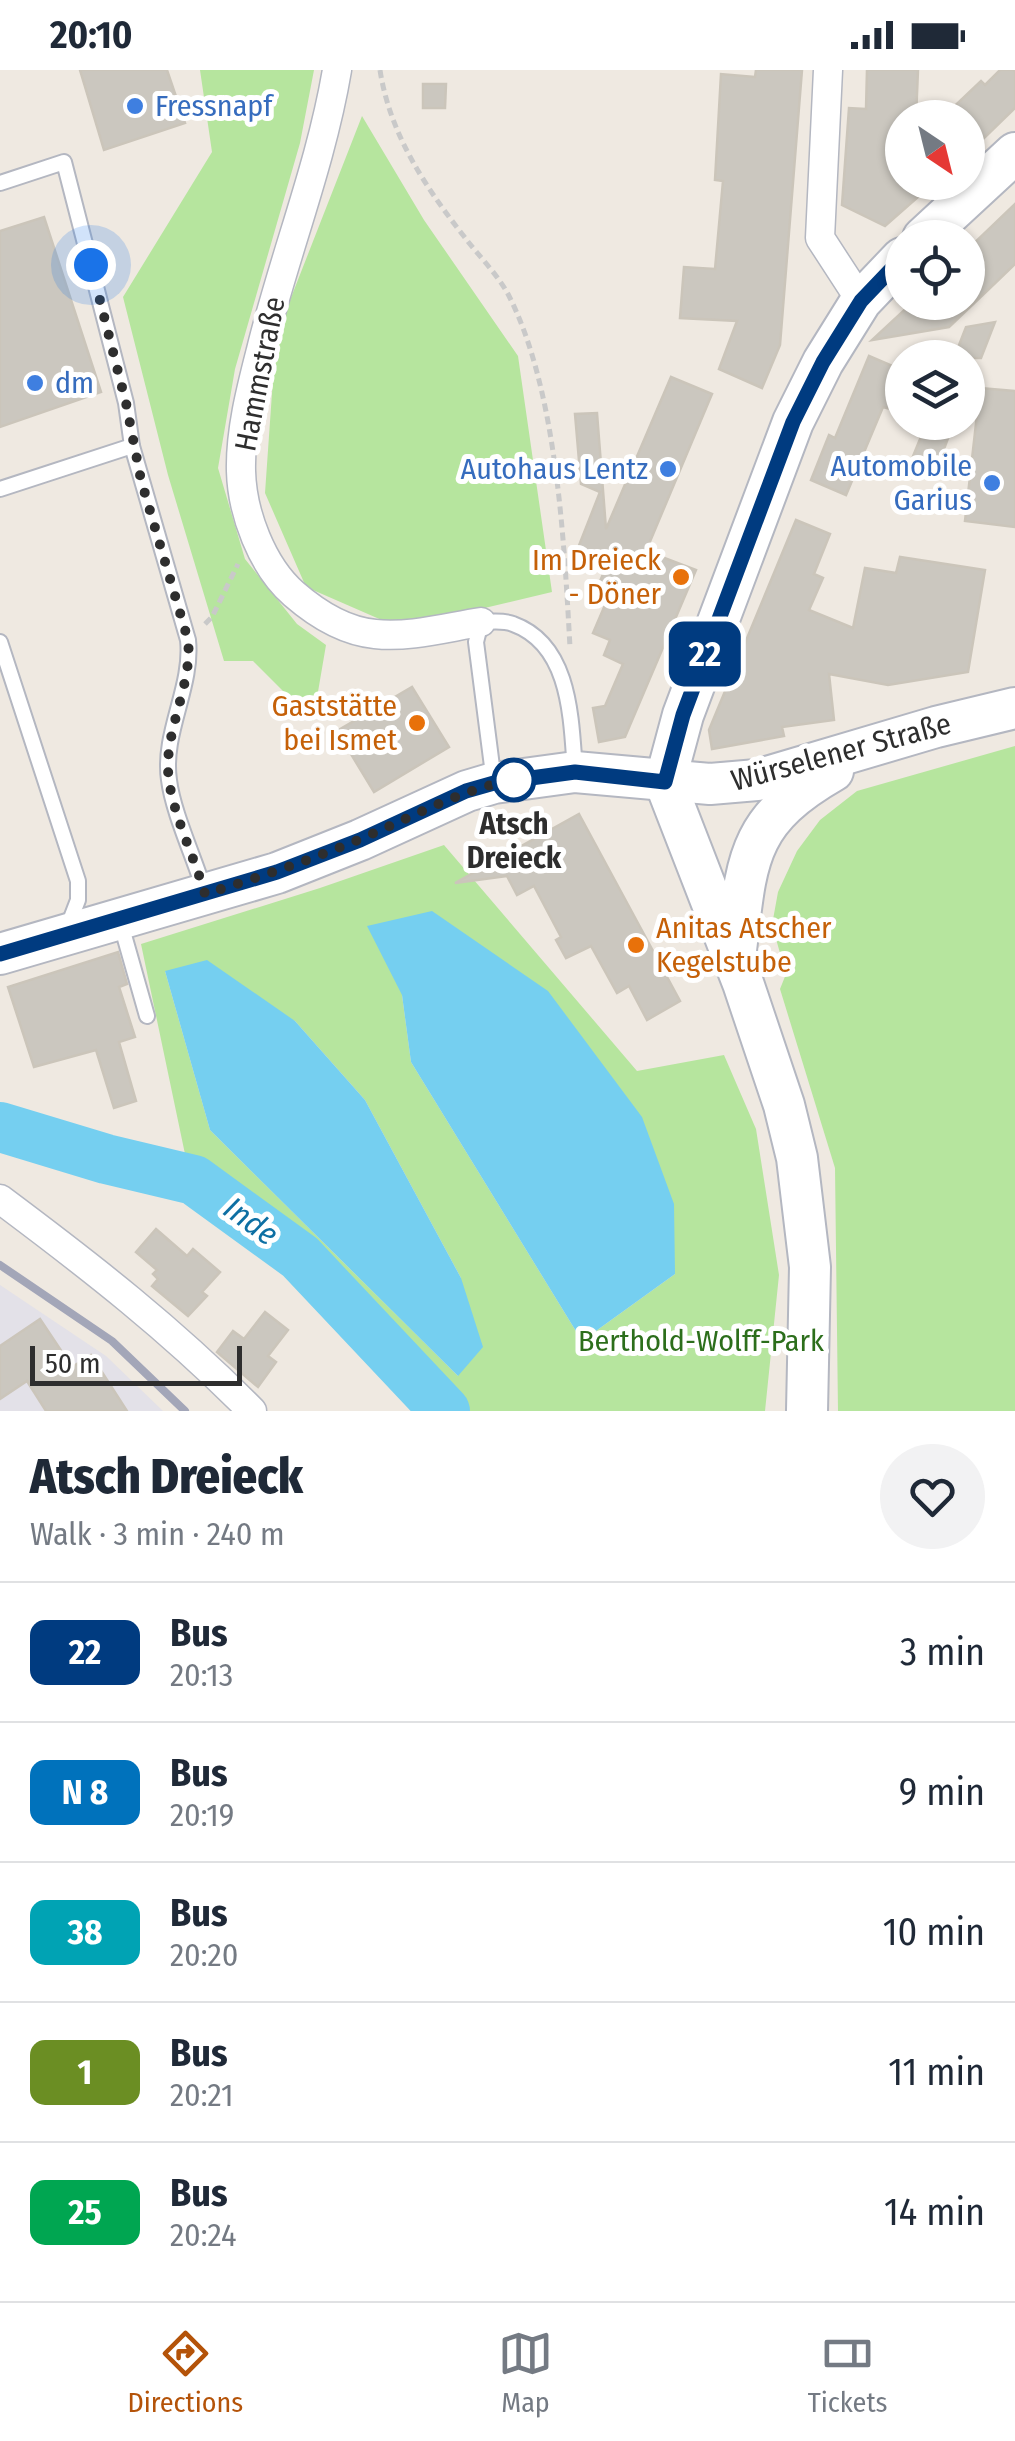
<!DOCTYPE html>
<html lang="en">
<head>
<meta charset="utf-8">
<style>
  :root { --surface:#fff; --page:#f2f2f3; --text:#1f2937; --muted:#747a83; --line:#e0e1e3; --accent:#b45309 }
  body { margin:0; font-family:"Fira Sans Condensed",sans-serif; background:var(--page); color:var(--text); height:100vh; display:flex; flex-direction:column; font-size:38px; white-space:nowrap }
  * { box-sizing:border-box; margin:0 }
  p { font-size:32px; color:var(--muted) }
  .icon { flex:none; width:55px; height:55px; fill:none; stroke:currentColor; stroke-width:2; stroke-linecap:round; stroke-linejoin:round }
  .map { position:relative; height:1341px; overflow:hidden }
  .drawer { display:flex; flex-direction:column; background:var(--surface); flex:1 }
  .drawer>* { flex:none }
  .badge { padding:0 20px; border-radius:15px; font-size:35px; line-height:65px }
  .needle { width:65px; rotate:145deg }
  .controls { position:absolute; left:885px; top:30px; display:grid; gap:20px }
  .controls a { display:grid; place-items:center; width:100px; height:100px; border-radius:50%; background:var(--surface); box-shadow:0 2px 8px #0004; font-size:50px }
  .scale { position:absolute; left:30px; bottom:25px; width:212px; box-sizing:border-box; padding-left:10px; border:5px solid #2e2e2e; border-top:0; font-size:28px; line-height:35px; white-space:nowrap; color:#2e2e2e; -webkit-text-stroke:8px #fff; paint-order:stroke }
  .you { position:absolute; width:50px; height:50px; margin:-25px; border:8px solid #fff; border-radius:50%; background:#1a73e8; box-shadow:0 0 0 15px #1a73e833 }
  .map>.badge { position:absolute; translate:-50% -50%; box-shadow:0 0 0 5px #fff }
  .round { display:grid; place-items:center; flex:none; width:105px; height:105px; border-radius:52px; background:var(--page) }
  .summary { display:flex; align-items:center; justify-content:space-between; height:170px; padding:0 30px }
  h1 { font-size:48px; font-weight:800; line-height:75px }
  ul { padding:0; list-style:none }
  li { display:flex; align-items:center; gap:30px; height:140px; padding:0 30px; border-top:2px solid var(--line) }
  li div { flex:1 }
  li b { display:block; font-size:38px }
  li em { font-style:normal }
  li .badge { min-width:110px; font-weight:700; text-align:center }
  .status { display:flex; justify-content:space-between; align-items:center; height:70px; padding:0 50px; background:var(--surface); direction:ltr }
  .status svg { height:28px; fill:currentColor }
  .menu { display:flex; justify-content:space-around; align-items:center; height:140px; border-top:2px solid var(--line); background:var(--surface); font-size:28px; color:var(--muted) }
  .menu a { display:grid; justify-items:center; gap:5px }
  .menu .current { color:var(--accent) }
  .map>svg:first-child { display:block }
  .industrial { fill:#e3e1e8 }
  .green { fill:#b6e59e; fill-rule:evenodd }
  .water { fill:#75cff0 }
  .lines { fill:none; stroke-linecap:round; stroke-linejoin:round }
  .river { stroke:#75cff0; stroke-width:50 }
  .building { fill:#cbc7bf; stroke:#cbc5ba; stroke-width:2.5 }
  .lane-casing { stroke:#b4b7c1; stroke-width:18 }
  .street-casing { stroke:#b4b7c1; stroke-width:31 }
  .secondary-casing { stroke:#b4b7c1; stroke-width:44 }
  .path { stroke:#c9c9c9; stroke-width:5; stroke-dasharray:8 5; stroke-linecap:butt }
  .lane { stroke:#fff; stroke-width:14 }
  .street { stroke:#fff; stroke-width:28 }
  .secondary { stroke:#fff; stroke-width:40 }
  .rail { stroke:#a3a6b8; stroke-width:8 }
  .line-casing { stroke:#fff; stroke-width:22 }
  .line { stroke:#003b80; stroke-width:15 }
  .walk { stroke:#2e2e2e; stroke-width:10; stroke-dasharray:0 18 }
  .shop-dot { fill:#3f7fe0; stroke:#fff; stroke-width:4 }
  .food-dot { fill:#e8710a; stroke:#fff; stroke-width:4 }
  .stop-dot { fill:#fff; stroke:#003b80; stroke-width:5 }
  .labels { text-anchor:middle; stroke-width:10; stroke-linejoin:round; paint-order:stroke }
  .shop-label { font-size:30px; fill:#366cbe; stroke:#fff; text-anchor:start }
  .street-label { font-size:30px; fill:#2e2e2e; stroke:#fff }
  .food-label { font-size:30px; fill:#c56008; stroke:#fff; text-anchor:end }
  .stop-label { font-size:30px; font-weight:bold; fill:#2e2e2e; stroke:#fff }
  .park-label { font-size:30px; fill:#2c6e1b; stroke:#fff }
  .water-label { font-size:32px; font-style:italic; fill:#0d6fa3; stroke:#fff }
</style>
</head>
<body>
<div class="status"><b>20:10</b><svg viewBox="0 0 49 12"><path d="M0 12V9h3v3zM5 12V6h3v6zM10 12V3h3v9zM15 12V0h3v12zM26 1h20v11H26zM47 4h2v5h-2z"/></svg></div>
<div class="map">
<svg width="1015" height="1341" viewBox="0 0 1015 1341">
  <rect width="100%" height="100%" fill="#efe9e1"/>
  <!-- industrial -->
  <polygon class="industrial" points="0,1215 106,1286 163,1341 0,1341"/>
  <!-- green -->
  <g class="green">
    <polygon points="200,0 314,0 300,73 235,299 218,398 245,489 297,554 326,575 313,651 253,591 224,591 168,405 123,227 212,82"/>
    <polygon points="362,46 424,150 518,286 552,522 400,558 306,517 265,423 276,266"/>
    <polygon points="1015,676 1015,1341 838,1341 835,1098 780,919 786,904 772,855 778,822 797,781 820,750 857,721"/>
    <path d="M 444,775 L 637,1001 L 724,985 L 756,1059 L 779,1205 L 765,1341 L 458,1341 L 412,1284 L 326,1198 L 185,1084 L 141,874 L 320,818 ZM 165,901 L 295,951 L 365,1030 L 461,1208 L 458,1306 L 210,1060 ZM 402,925 L 675,1204 L 582,1271 L 411,992 Z"/>
  </g>
  <!-- water -->
  <g class="water">
    <polygon points="432,841 548,921 642,1047 674,1134 675,1204 582,1271 411,992 402,925 367,856"/>
    <polygon points="207,890 295,951 365,1030 461,1208 483,1277 458,1306 210,1060 165,901"/>
  </g>
  <g class="lines">
    <!-- river -->
    <polyline class="river" points="0,1057 106,1089 194,1110 300,1187 445,1341"/>
  </g>
  <!-- building -->
  <g class="building">
    <polygon points="80,0 167,0 185,53 104,80"/>
    <polygon points="756,0 802,0 780,275 762,318 719,299 737,251 680,248 684,197 715,199 723,111 715,110 721,4 755,7"/>
    <polygon points="867,0 918,0 916,48 902,48 902,112 935,112 885,156 842,135 849,38 866,39"/>
    <polygon points="1000,0 1015,0 1015,38 978,74 968,62 968,48 942,48 981,11 985,15"/>
    <polygon points="423,14 446,14 445,38 423,38"/>
    <polygon points="1015,134 1015,194 990,218 949,257 872,270 913,232 968,232 968,179"/>
    <polygon points="44,147 101,322 0,357 0,161"/>
    <polygon points="995,252 981,288 954,288 966,257"/>
    <polygon points="869,286 902,300 902,318 894,340 883,337 846,425 811,410 829,365 835,368"/>
    <polygon points="671,307 712,324 646,481 696,500 625,667 599,672 593,638 605,636 623,594 604,585 610,570 593,563 608,528 595,523 609,490 578,478 600,422 581,414 575,344 597,343 606,459"/>
    <polygon points="980,318 1015,321 1015,457 965,451"/>
    <polygon points="927,352 954,352 934,406 909,396"/>
    <polygon points="796,450 830,464 814,504 823,508 809,540 853,558 865,498 896,503 900,487 985,500 968,602 888,615 829,604 834,650 782,657 784,666 712,679 709,660"/>
    <polygon points="412,617 449,677 374,722 337,661"/>
    <polygon points="579,744 680,931 647,950 629,916 617,923 591,876 566,888 556,870 561,867 534,816 517,825 507,806 455,813"/>
    <polygon points="118,882 127,914 119,917 135,967 119,972 136,1031 114,1038 96,980 34,997 8,917"/>
    <polygon points="156,1159 187,1186 193,1179 220,1202 202,1222 207,1226 188,1246 152,1216 158,1209 153,1204 157,1200 136,1182"/>
    <polygon points="265,1242 288,1260 268,1286 276,1292 258,1317 217,1282 233,1261 244,1269"/>
    <polygon points="40,1249 72,1297 91,1285 127,1341 46,1341 27,1311 0,1329 0,1276"/>
  </g>
  <g class="lines">
    <defs>
      <g id="lane">
        <path d="M 0,113 L 64,92 L 126,333 L 132,376 L 188,570 C 193,617 162,663 169,710 C 173,743 195,789 205,823"/>
        <polyline points="0,419 132,376"/>
        <polyline points="0,572 78,811 78,830 68,856"/>
        <path d="M 494,712 L 476,572 L 481,552 C 491,552 504,550 513,554 C 571,575 571,649 575,701"/>
        <polyline points="120,851 147,946"/>
      </g>
      <g id="street">
        <path d="M 337,0 C 321,95 284,186 261,280 C 251,319 240,361 241,401 C 242,443 262,496 294,524 C 317,544 344,561 375,564 C 409,568 448,557 481,552"/>
        <polyline points="828,0 820,168 861,231"/>
        <path d="M 0,1129 C 91,1197 172,1260 252,1341"/>
      </g>
      <g id="secondary">
        <polyline points="923,168 1015,83"/>
        <polyline points="665,712 743,913 784,1035 797,1088 810,1197 807,1341"/>
        <polyline points="665,712 683,645 793,352 823,292 861,231 902,188"/>
        <path d="M 736,880 C 747,789 746,751 833,701"/>
        <polyline points="0,884 277,803 360,770 467,721 494,713 575,702 710,714 757,710 936,657 1015,638"/>
      </g>
    </defs>
    <!-- lane casing -->
    <use href="#lane" class="lane-casing"/>
    <!-- street casing -->
    <use href="#street" class="street-casing"/>
    <!-- secondary casing -->
    <use href="#secondary" class="secondary-casing"/>
    <!-- path -->
    <g class="path">
      <path d="M 380,0 C 390,65 426,118 466,169 C 479,186 497,204 508,224 C 557,319 564,471 570,577"/>
      <polyline points="205,554 212,547 238,494"/>
    </g>
    <!-- lane -->
    <use href="#lane" class="lane"/>
    <!-- street -->
    <use href="#street" class="street"/>
    <!-- secondary -->
    <use href="#secondary" class="secondary"/>
    <!-- rail -->
    <polyline class="rail" points="0,1195 112,1271 185,1341"/>
  </g>
  <g class="lines">
    <defs>
      <polyline id="line" points="0,884 277,802 360,770 466,721 494,713 575,702 665,712 683,645 793,352 823,292 861,231 902,188"/>
    </defs>
    <!-- line casing -->
    <use href="#line" class="line-casing"/>
    <!-- line -->
    <use href="#line" class="line"/>
    <!-- walk -->
    <path class="walk" d="M 91,195 L 126,333 L 141,410 L 188,570 C 193,616 162,664 169,710 C 173,744 195,789 205,824 C 257,808 308,791 358,770 C 413,747 462,718 522,708 L 514,710"/>
  </g>
  <!-- markers -->
  <g class="shop-dot">
    <circle cx="135" cy="36" r="10"/>
    <circle cx="35" cy="313" r="10"/>
    <circle cx="668" cy="399" r="10"/>
    <circle cx="992" cy="413" r="10"/>
  </g>
  <g class="food-dot">
    <circle cx="681" cy="507" r="10"/>
    <circle cx="417" cy="653" r="10"/>
    <circle cx="636" cy="875" r="10"/>
  </g>
  <circle class="stop-dot" cx="514" cy="710" r="20"/>
  <g class="labels">
    <!-- shop labels -->
    <g class="shop-label">
      <text x="155" y="46">Fressnapf</text>
      <text x="55" y="323">dm</text>
      <text x="972" y="406" text-anchor="end">Automobile<tspan x="972" dy="34">Garius</tspan></text>
      <text x="648" y="409" text-anchor="end">Autohaus Lentz</text>
    </g>
    <!-- street labels -->
    <g class="street-label">
      <text transform="translate(260 304) rotate(-79)" y="10">Hammstraße</text>
      <text transform="translate(841 682) rotate(-15)" y="10">Würselener Straße</text>
    </g>
    <!-- food labels -->
    <g class="food-label">
      <text x="661" y="500">Im Dreieck<tspan x="661" dy="34">- Döner</tspan></text>
      <text x="397" y="646">Gaststätte<tspan x="397" dy="34">bei Ismet</tspan></text>
      <text x="656" y="868" text-anchor="start">Anitas Atscher<tspan x="656" dy="34">Kegelstube</tspan></text>
    </g>
    <!-- stop labels -->
    <g class="stop-label">
      <text x="514" y="764">Atsch<tspan x="514" dy="34">Dreieck</tspan></text>
    </g>
    <!-- park labels -->
    <g class="park-label">
      <text x="701" y="1281">Berthold-Wolff-Park</text>
    </g>
    <!-- water labels -->
    <g class="water-label">
      <text transform="translate(251 1151) rotate(36)" y="11">Inde</text>
    </g>
  </g>
</svg>
<div class="controls">
<a><svg class="needle" viewBox="-14 -14 28 28"><path d="M0-13l5 13h-10z" fill="#e53935"/><path d="M0 13l5-13h-10z" fill="#747a83"/></svg></a>
<a><svg class="icon" aria-label="locate" viewBox="0 0 24 24"><circle cx="12" cy="12" r="6"/><path d="M12 2v4M12 18v4M2 12h4M18 12h4"/></svg></a>
<a><svg class="icon" aria-label="layers" viewBox="0 0 24 24"><path d="M12 4l9 5-9 5-9-5zM3 14l9 5 9-5"/></svg></a>
</div>
<div class="scale">50 m</div>
<div class="you" style="left:91px;top:195px"></div>
<b class="badge" style="left:705px;top:584px;background:#003b80;color:#fff">22</b>
</div>
<section class="drawer">
<div class="summary"><div><h1>Atsch Dreieck</h1><p>Walk · 3 min · 240 m</p></div><a class="round"><svg class="icon" aria-label="heart" viewBox="0 0 24 24"><path d="M12 20l-8-8c-3-5 5-10 8-4 3-6 11-1 8 4z"/></svg></a></div>
<ul>
<li><span class="badge" style="background:#003b80;color:#fff">22</span><div><b>Bus</b><p>20:13</p></div><em>3 min</em></li>
<li><span class="badge" style="background:#0072bc;color:#fff">N 8</span><div><b>Bus</b><p>20:19</p></div><em>9 min</em></li>
<li><span class="badge" style="background:#00a3b4;color:#fff">38</span><div><b>Bus</b><p>20:20</p></div><em>10 min</em></li>
<li><span class="badge" style="background:#6b8e23;color:#fff">1</span><div><b>Bus</b><p>20:21</p></div><em>11 min</em></li>
<li><span class="badge" style="background:#00a651;color:#fff">25</span><div><b>Bus</b><p>20:24</p></div><em>14 min</em></li>
</ul>
</section>
<nav class="menu">
<a class="current"><svg class="icon" aria-label="directions" viewBox="0 0 24 24"><path d="M12 3l9 9-9 9-9-9zM9 14v-3h6M13 9l2 2-2 2"/></svg>Directions</a>
<a><svg class="icon" aria-label="map" viewBox="0 0 24 24"><path d="M3 6l6-2 6 2 6-2v14l-6 2-6-2-6 2zM9 4v14M15 6v14"/></svg>Map</a>
<a><svg class="icon" aria-label="tickets" viewBox="0 0 24 24"><path d="M3 7h18v10H3zM15 7v10"/></svg>Tickets</a>
</nav>
</body>
</html>
